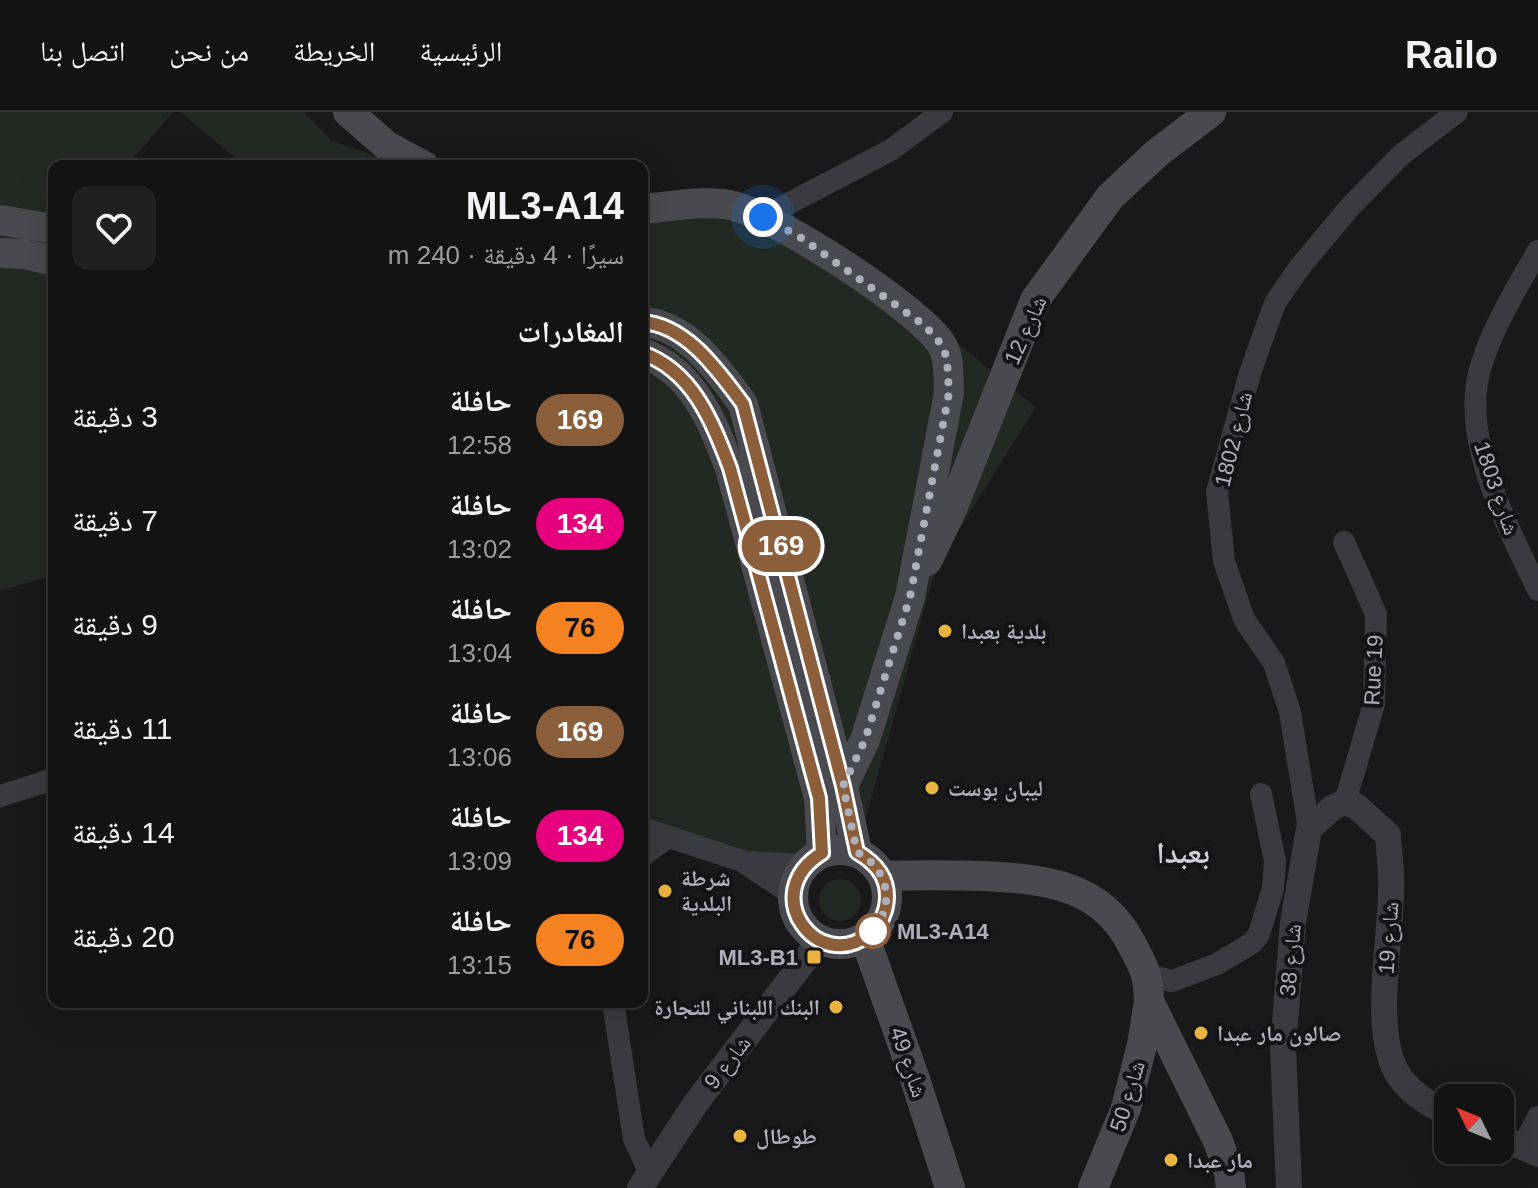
<!DOCTYPE html>
<html lang="ar">
<head>
<meta charset="utf-8">
<style>
  :root { --surface:#131314; --page:#202022; --text:#f1f3f6; --muted:#9d9ea0; --line:#323234 }
  body { margin:0; font-family:Arial,"Noto Naskh Arabic",sans-serif; background:var(--page); color:var(--text); direction:rtl; height:100vh; display:flex; flex-direction:column; font-size:30px; white-space:nowrap }
  * { box-sizing:border-box; margin:0 }
  p { font-size:26px; color:var(--muted) }
  .icon { flex:none; width:44px; height:44px; fill:none; stroke:currentColor; stroke-width:2; stroke-linecap:round; stroke-linejoin:round }
  .map { position:relative; flex:1; overflow:hidden; direction:ltr }
  .drawer { position:absolute; left:48px; top:48px; width:600px; height:848px; display:flex; flex-direction:column; background:var(--surface); border-radius:16px; box-shadow:0 8px 32px #0002,0 0 0 2px var(--line); direction:rtl }
  .drawer>* { flex:none }
  .badge { padding:0 16px; border-radius:26px; font-size:28px; line-height:52px }
  .needle { width:52px; rotate:313deg }
  .tools { position:absolute; left:1434px; top:972px; display:grid; gap:16px }
  .tools a { display:grid; place-items:center; width:80px; height:80px; border-radius:16px; background:var(--surface); box-shadow:0 8px 32px #0002,0 0 0 2px var(--line); font-size:40px }
  .you { position:absolute; width:40px; height:40px; margin:-20px; border:6px solid #fff; border-radius:50%; background:#1a73e8; box-shadow:0 0 0 12px #1a73e833 }
  .map>.badge { position:absolute; translate:-50% -50%; box-shadow:0 0 0 4px #fff }
  h2 { padding:0 24px; font-size:30px; line-height:72px }
  .round { display:grid; place-items:center; flex:none; width:84px; height:84px; border-radius:16px; background:var(--page) }
  .summary { display:flex; align-items:center; justify-content:space-between; height:136px; padding:0 24px }
  h1 { font-size:38px; font-weight:600; line-height:60px }
  ul { padding:0; list-style:none }
  li { display:flex; align-items:center; gap:24px; height:104px; padding:0 24px }
  li div { flex:1 }
  li b { display:block; font-size:30px }
  li em { font-style:normal }
  li .badge { min-width:88px; font-weight:700; text-align:center }
  header { display:flex; align-items:center; gap:48px; box-sizing:border-box; height:112px; padding:0 40px; background:var(--surface); border-bottom:2px solid var(--line) }
  header strong { font-size:38px }
  nav { display:flex; gap:44px; margin-inline-start:auto; font-size:28px }
  .map>svg:first-child { display:block }
  .green { fill:#212922 }
  .lines { fill:none; stroke-linecap:round; stroke-linejoin:round }
  .minor { stroke:#3a3b40; stroke-width:22 }
  .tertiary { stroke:#3a3b40; stroke-width:26 }
  .secondary { stroke:#484a4f; stroke-width:30 }
  .line-casing { stroke:#fff; stroke-width:18 }
  .line { stroke:#8b5e3c; stroke-width:12 }
  .walk { stroke:#acb0ba; stroke-width:8; stroke-dasharray:0 14.4 }
  .poi-dot { fill:#eab441; stroke:#141416; stroke-width:3 }
  .stop-dot { fill:#fff; stroke:#8b5e3c; stroke-width:4 }
  .labels { text-anchor:middle; stroke-width:8; stroke-linejoin:round; paint-order:stroke }
  .street-label { font-size:22px; fill:#acb0ba; stroke:#141416 }
  .poi-label { font-size:22px; font-weight:bold; fill:#acb0ba; stroke:#141416; text-anchor:start }
  .stop-label { font-size:22px; font-weight:bold; fill:#acb0ba; stroke:#141416; text-anchor:start }
  .district-label { font-size:30px; font-weight:bold; fill:#cccfd6; stroke:#141416 }
</style>
</head>
<body>
<header>
<strong>Railo</strong>
<nav><a>الرئيسية</a><a>الخريطة</a><a>من نحن</a><a>اتصل بنا</a></nav>
</header>
<div class="map">
<svg width="1538" height="1076" viewBox="0 0 1538 1076">
  <rect width="100%" height="100%" fill="#19191b"/>
  <!-- green -->
  <g class="green">
    <polygon points="0,0 173,0 127,54 54,54 54,463 0,479"/>
    <polygon points="180,0 304,0 331,28 401,54 245,54"/>
    <polygon points="642,99 800,116 942,219 1036,295 937,453 859,730 782,770 642,729"/>
    <circle cx="840" cy="788" r="21"/>
  </g>
  <g class="lines">
    <!-- minor -->
    <g class="minor">
      <polyline points="763,105 891,38 942,0"/>
      <path d="M 1538,139 C 1516,177 1480,235 1476,279 C 1470,347 1510,419 1538,478"/>
      <polyline points="1344,430 1376,502 1374,592 1345,690"/>
      <polyline points="0,684 54,667"/>
      <polyline points="642,716 742,749 793,783"/>
      <polyline points="1309,717 1290,600 1274,551 1244,507 1224,449 1217,380 1250,261 1275,191 1299,156 1350,95 1401,43 1457,0"/>
      <polyline points="642,744 668,725"/>
      <polyline points="744,750 805,753"/>
      <polyline points="1148,863 1172,869 1217,852 1252,831 1259,822 1273,776 1275,749 1261,682"/>
      <polyline points="613,890 634,1027 650,1061"/>
      <polyline points="1523,1034 1538,1005"/>
    </g>
    <!-- tertiary -->
    <g class="tertiary">
      <polyline points="1500,1025 1538,1042"/>
      <polyline points="640,1076 696,991 820,828"/>
      <path d="M 1289,1076 L 1283,935 L 1293,811 L 1309,717 L 1332,696 L 1345,690 L 1356,694 L 1388,723 C 1389,742 1392,761 1391,779 C 1391,828 1371,922 1399,964 C 1411,982 1430,992 1448,1002"/>
    </g>
    <!-- secondary -->
    <g class="secondary">
      <polyline points="348,0 387,34 424,54"/>
      <path d="M 642,97 C 671,95 706,87 734,94 C 777,105 919,196 942,233 C 950,246 948,266 949,281 L 910,485 L 865,628 L 843,674 L 819,686"/>
      <polyline points="0,108 54,117"/>
      <polyline points="0,141 24,142 54,149"/>
      <path d="M 642,210 C 687,212 719,259 743,292 L 843,674 L 857,740"/>
      <path d="M 642,241 C 693,259 712,309 730,356 L 819,686 L 822,741"/>
      <polyline points="927,449 952,397 1035,188 1110,85 1157,41 1211,0"/>
      <circle cx="840" cy="785" r="47"/>
      <path d="M 883,764 C 916,763 949,763 982,764 C 1042,767 1100,771 1131,831 C 1144,856 1148,860 1149,889 L 1218,1029 L 1229,1060 L 1231,1076"/>
      <polyline points="865,826 915,967 950,1076"/>
      <polyline points="1093,1076 1126,996 1142,933 1149,889"/>
    </g>
  </g>
  <g class="lines">
    <defs>
      <path id="line" d="M 642,210 C 687,213 718,259 743,292 L 843,674 L 857,740 C 874,750 887,763 887,784 C 887,799 881,812 869,822 C 819,863 756,782 822,741 L 819,686 L 730,356 C 712,309 693,259 642,241"/>
    </defs>
    <!-- line casing -->
    <use href="#line" class="line-casing"/>
    <!-- line -->
    <use href="#line" class="line"/>
    <!-- walk -->
    <path class="walk" d="M 763,105 L 800,125 L 924,213 L 943,234 L 947,248 L 949,281 L 910,485 L 865,628 L 843,674 L 857,740 C 888,757 896,791 873,819"/>
  </g>
  <!-- markers -->
  <g class="poi-dot">
    <circle cx="945" cy="519" r="8"/>
    <circle cx="932" cy="676" r="8"/>
    <circle cx="665" cy="779" r="8"/>
    <rect x="806" y="837" width="16" height="16" rx="4"/>
    <circle cx="836" cy="895" r="8"/>
    <circle cx="1201" cy="921" r="8"/>
    <circle cx="740" cy="1024" r="8"/>
    <circle cx="1171" cy="1048" r="8"/>
  </g>
  <circle class="stop-dot" cx="873" cy="819" r="16"/>
  <g class="labels">
    <!-- street labels -->
    <g class="street-label">
      <text transform="translate(1025 218) rotate(-66)" y="8">شارع 12</text>
      <text transform="translate(1233 327) rotate(-76)" y="8">شارع 1802</text>
      <text transform="translate(1497 376) rotate(71)" y="8">شارع 1803</text>
      <text transform="translate(1373 558) rotate(-87)" y="8">Rue 19</text>
      <text transform="translate(1388 826) rotate(-86)" y="8">شارع 19</text>
      <text transform="translate(1290 848) rotate(-85)" y="8">شارع 38</text>
      <text transform="translate(727 950) rotate(-52)" y="8">شارع 9</text>
      <text transform="translate(909 950) rotate(71)" y="8">شارع 49</text>
      <text transform="translate(1127 984) rotate(-73)" y="8">شارع 50</text>
    </g>
    <!-- poi labels -->
    <g class="poi-label">
      <text x="961" y="527">بلدية بعبدا</text>
      <text x="948" y="684">ليبان بوست</text>
      <text x="681" y="774">شرطة<tspan x="681" dy="25">البلدية</tspan></text>
      <text x="798" y="853" text-anchor="end">ML3-B1</text>
      <text x="820" y="903" text-anchor="end">البنك اللبناني للتجارة</text>
      <text x="1217" y="929">صالون مار عبدا</text>
      <text x="756" y="1032">طوطال</text>
      <text x="1187" y="1056">مار عبدا</text>
    </g>
    <!-- stop labels -->
    <g class="stop-label">
      <text x="897" y="827">ML3-A14</text>
    </g>
    <!-- district labels -->
    <g class="district-label">
      <text x="1183" y="751">بعبدا</text>
    </g>
  </g>
</svg>
<div class="tools">
<a><svg class="needle" viewBox="-14 -14 28 28"><path d="M0-13l5 13h-10z" fill="#e53935"/><path d="M0 13l5-13h-10z" fill="#9d9ea0"/></svg></a>
</div>
<div class="you" style="left:763px;top:105px"></div>
<b class="badge" style="left:781px;top:434px;background:#8b5e3c;color:#fff">169</b>
<section class="drawer">
<div class="summary"><div><h1>ML3-A14</h1><p>سيرًا · 4 دقيقة · 240 m</p></div><a class="round"><svg class="icon" aria-label="heart" viewBox="0 0 24 24"><path d="M12 20l-8-8c-3-5 5-10 8-4 3-6 11-1 8 4z"/></svg></a></div>
<h2>المغادرات</h2>
<ul>
<li><span class="badge" style="background:#8b5e3c;color:#fff">169</span><div><b>حافلة</b><p>12:58</p></div><em>3 دقيقة</em></li>
<li><span class="badge" style="background:#e6007e;color:#fff">134</span><div><b>حافلة</b><p>13:02</p></div><em>7 دقيقة</em></li>
<li><span class="badge" style="background:#f58220;color:#111">76</span><div><b>حافلة</b><p>13:04</p></div><em>9 دقيقة</em></li>
<li><span class="badge" style="background:#8b5e3c;color:#fff">169</span><div><b>حافلة</b><p>13:06</p></div><em>11 دقيقة</em></li>
<li><span class="badge" style="background:#e6007e;color:#fff">134</span><div><b>حافلة</b><p>13:09</p></div><em>14 دقيقة</em></li>
<li><span class="badge" style="background:#f58220;color:#111">76</span><div><b>حافلة</b><p>13:15</p></div><em>20 دقيقة</em></li>
</ul>
</section>
</div>
</body>
</html>
